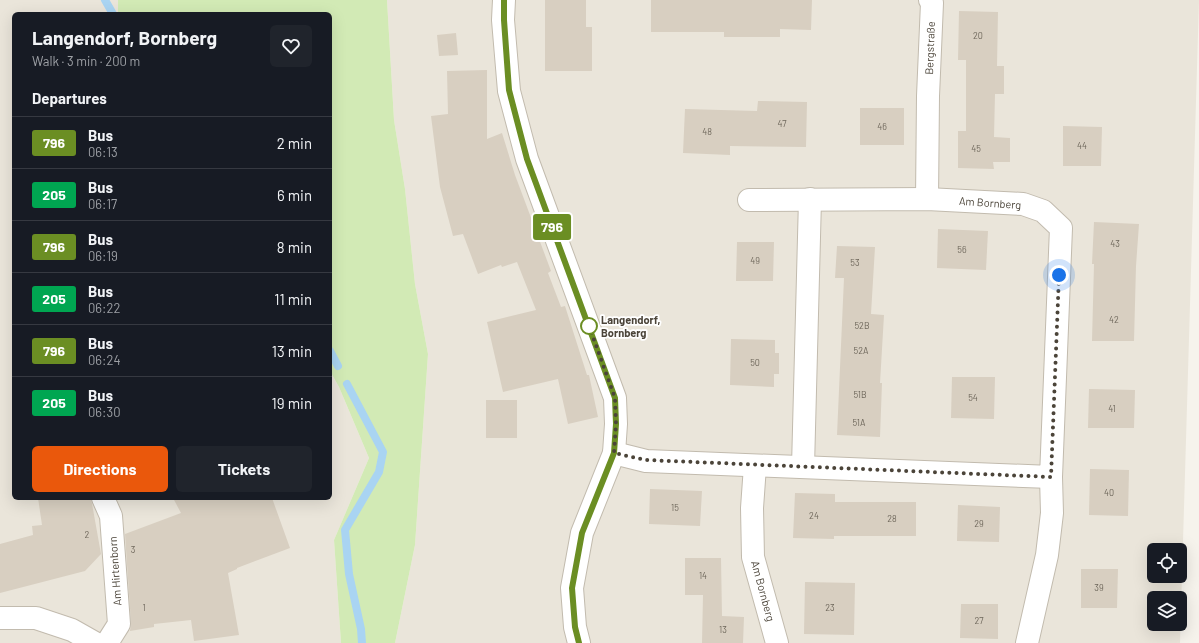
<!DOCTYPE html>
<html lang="en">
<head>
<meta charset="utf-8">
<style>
  :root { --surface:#171b24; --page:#20242c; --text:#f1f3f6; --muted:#9ea1a6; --line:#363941; --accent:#ea580c }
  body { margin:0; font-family:Barlow,sans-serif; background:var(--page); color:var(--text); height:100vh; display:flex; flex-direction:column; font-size:15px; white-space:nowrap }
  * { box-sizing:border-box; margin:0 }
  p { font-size:13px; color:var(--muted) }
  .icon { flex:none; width:22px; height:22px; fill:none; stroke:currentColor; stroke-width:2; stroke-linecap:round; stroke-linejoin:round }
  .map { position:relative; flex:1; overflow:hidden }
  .drawer { position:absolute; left:12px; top:12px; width:320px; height:488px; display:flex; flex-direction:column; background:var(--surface); border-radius:6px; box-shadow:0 4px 16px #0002 }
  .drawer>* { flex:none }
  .badge { padding:0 8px; border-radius:3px; font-size:14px; line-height:26px }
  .fabs { position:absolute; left:1147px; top:543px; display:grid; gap:8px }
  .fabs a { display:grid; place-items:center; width:40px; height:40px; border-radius:6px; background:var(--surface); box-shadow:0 4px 16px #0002; font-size:20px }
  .you { position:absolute; width:20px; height:20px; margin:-10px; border:3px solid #fff; border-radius:50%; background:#1a73e8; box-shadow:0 0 0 6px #1a73e833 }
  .map>.badge { position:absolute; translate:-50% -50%; box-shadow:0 0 0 2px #fff }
  h2 { padding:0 20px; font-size:15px; line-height:36px }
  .round { display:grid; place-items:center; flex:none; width:42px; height:42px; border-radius:6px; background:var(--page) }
  .overview { display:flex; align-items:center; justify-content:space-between; height:68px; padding:0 20px }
  h1 { font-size:19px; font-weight:700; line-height:30px }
  .action { display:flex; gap:8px; margin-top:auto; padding:8px 20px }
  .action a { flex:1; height:46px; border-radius:6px; background:var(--accent); color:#fff; font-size:16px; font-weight:700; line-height:46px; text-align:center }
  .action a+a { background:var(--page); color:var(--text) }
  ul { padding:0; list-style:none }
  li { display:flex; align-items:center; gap:12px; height:52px; padding:0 20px; border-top:1px solid var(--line) }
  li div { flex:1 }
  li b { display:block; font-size:15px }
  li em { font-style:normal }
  li .badge { min-width:44px; font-weight:700; text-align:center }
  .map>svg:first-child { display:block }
  .residential { fill:#eae5da; fill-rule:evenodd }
  .green { fill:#d2eab5 }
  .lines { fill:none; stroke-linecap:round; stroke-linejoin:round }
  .stream { stroke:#a9d4f2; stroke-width:8 }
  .building { fill:#d8cfc1 }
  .minor-casing { stroke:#c2bbae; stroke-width:24 }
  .minor { stroke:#fff; stroke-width:22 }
  .line-casing { stroke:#fff; stroke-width:9 }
  .line { stroke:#6b8e23; stroke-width:6 }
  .walk { stroke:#4b4439; stroke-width:4; stroke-dasharray:0 7.2 }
  .stop-dot { fill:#fff; stroke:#6b8e23; stroke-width:2 }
  .labels { text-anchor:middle; stroke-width:3.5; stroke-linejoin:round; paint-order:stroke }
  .number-label { font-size:9px; fill:#6e675b }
  .street-label { font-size:11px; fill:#4b4439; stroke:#fff }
  .stop-label { font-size:11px; font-weight:bold; fill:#4b4439; stroke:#fff; text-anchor:start }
</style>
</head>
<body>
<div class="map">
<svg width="1199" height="643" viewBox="0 0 1199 643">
  <rect width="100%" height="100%" fill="#f6f3ec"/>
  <!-- residential -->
  <g class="residential">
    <polygon points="0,0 118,0 118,14 14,14 14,498 330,498 330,371 339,387 369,458 334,540 341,643 0,643"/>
    <path d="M 387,0 L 1199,0 L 1180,643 L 395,643 L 415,545 L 428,354 L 415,284 L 405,189 L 394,120 ZM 1154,550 L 1180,550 L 1180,576 L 1154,576 ZM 1154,598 L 1180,598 L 1180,624 L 1154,624 Z"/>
  </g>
  <!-- green -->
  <polygon class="green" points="118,0 387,0 394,120 405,189 415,284 428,354 415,545 395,643 341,643 334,540 369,458 339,387 330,371 330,14 118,14"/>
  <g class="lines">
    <!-- stream -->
    <g class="stream">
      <polyline points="105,0 113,14"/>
      <polyline points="330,351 338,366"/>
      <polyline points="347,384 383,452 379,472 345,530 349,574 361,629 362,643"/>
    </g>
  </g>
  <!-- building -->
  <g class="building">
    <polygon points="545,0 586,0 586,27 592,27 592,71 545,71"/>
    <polygon points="651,0 812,0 811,30 780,29 780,37 724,37 724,32 651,32"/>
    <polygon points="959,11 998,12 997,66 1004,66 1004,94 995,94 994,137 1010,138 1010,162 993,162 994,169 958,168 958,131 966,131 966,60 958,60"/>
    <polygon points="456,33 458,55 439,56 437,35"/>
    <polygon points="487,70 487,139 502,133 515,175 551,271 548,273 561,307 565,306 587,375 589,375 598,417 568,424 558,379 503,392 487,322 536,310 517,262 502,267 501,265 478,274 463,234 453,236 440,187 431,116 448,114 447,71"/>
    <polygon points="758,101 807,102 806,147 730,146 730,155 683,153 685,109 757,111"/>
    <rect x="860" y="108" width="44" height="37"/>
    <polygon points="1063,126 1102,127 1101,166 1063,166"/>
    <polygon points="1094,222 1139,224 1136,266 1134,341 1092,341 1094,264 1092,264"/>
    <polygon points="938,229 988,231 986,270 937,268"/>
    <polygon points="737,242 774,242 773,281 736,281"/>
    <polygon points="837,246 875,247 871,314 884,315 880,383 882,383 880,437 837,435 844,278 835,278"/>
    <polygon points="731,339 775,340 775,353 779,353 779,374 774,374 774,387 730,385"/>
    <polygon points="952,377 995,377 994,419 951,418"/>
    <polygon points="1089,389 1135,390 1134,428 1088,428"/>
    <rect x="486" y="400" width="31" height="38"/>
    <polygon points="1090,469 1129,470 1128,516 1089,515"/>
    <polygon points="650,489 702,491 700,526 649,524"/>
    <polygon points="795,493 835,494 835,502 916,502 916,536 834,536 834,539 793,538"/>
    <polygon points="38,498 91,498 101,554 85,571 0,593 0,544 33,535 32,526 42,525"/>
    <polygon points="173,498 272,498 290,548 237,568 237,569 228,573 239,635 194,641 191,620 154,624 154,627 130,631 131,623 125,534 181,513"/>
    <polygon points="958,505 1000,507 999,542 957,541"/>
    <polygon points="685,558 721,558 722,616 744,617 743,643 702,643 703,595 685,595"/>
    <polygon points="1081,569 1118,569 1117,608 1081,608"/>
    <polygon points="805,582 855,583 854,635 804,634"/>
    <polygon points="961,604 998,604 998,639 960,638"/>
  </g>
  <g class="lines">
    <defs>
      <g id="minor">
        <polyline points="504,0 503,20 509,91 527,159 615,398 616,424 614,453 582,533 572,588 575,627 579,643"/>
        <polyline points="927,199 928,96 932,3 930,0"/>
        <polyline points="614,453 646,461 1051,477 1061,228 1043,211 1023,204 927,199 749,200"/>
        <polyline points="755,466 752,508 753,557 777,643"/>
        <polyline points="803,467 810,199"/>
        <polyline points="103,498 111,516 119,624 107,643"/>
        <polyline points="0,618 36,618 72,630 95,643"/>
        <polyline points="1027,643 1047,555 1052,513 1051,477"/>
      </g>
    </defs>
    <!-- minor casing -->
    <use href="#minor" class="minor-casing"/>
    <!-- minor -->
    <use href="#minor" class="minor"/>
  </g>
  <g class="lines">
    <defs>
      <polyline id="line" points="504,0 504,20 509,90 527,159 615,398 616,424 614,453 582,533 572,588 575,627 579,643"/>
    </defs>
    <!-- line casing -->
    <use href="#line" class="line-casing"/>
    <!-- line -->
    <use href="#line" class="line"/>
    <!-- walk -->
    <polyline class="walk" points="589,326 615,398 616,424 614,453 646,460 1051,477 1059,275"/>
  </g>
  <!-- markers -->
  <circle class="stop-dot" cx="589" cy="326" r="8"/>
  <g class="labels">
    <!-- number labels -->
    <g class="number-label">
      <text x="978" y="39">20</text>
      <text x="782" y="127">47</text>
      <text x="882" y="130">46</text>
      <text x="707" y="135">48</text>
      <text x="1082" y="149">44</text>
      <text x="976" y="152">45</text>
      <text x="1115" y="247">43</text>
      <text x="962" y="253">56</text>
      <text x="755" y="264">49</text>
      <text x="855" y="266">53</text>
      <text x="1114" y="323">42</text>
      <text x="862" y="329">52B</text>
      <text x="861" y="354">52A</text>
      <text x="755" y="366">50</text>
      <text x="860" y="398">51B</text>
      <text x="973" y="401">54</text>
      <text x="1112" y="412">41</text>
      <text x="859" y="426">51A</text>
      <text x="1109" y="496">40</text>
      <text x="675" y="511">15</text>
      <text x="814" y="519">24</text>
      <text x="892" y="522">28</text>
      <text x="979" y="527">29</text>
      <text x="87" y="538">2</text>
      <text x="133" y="553">3</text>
      <text x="703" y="579">14</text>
      <text x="1099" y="591">39</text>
      <text x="144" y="611">1</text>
      <text x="830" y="611">23</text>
      <text x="979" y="624">27</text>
      <text x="723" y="633">13</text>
    </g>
    <!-- street labels -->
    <g class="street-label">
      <text transform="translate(930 48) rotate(-88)" y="4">Bergstraße</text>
      <text transform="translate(990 203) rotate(4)" y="4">Am Bornberg</text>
      <text transform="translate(115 571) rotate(-94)" y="4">Am Hirtenborn</text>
      <text transform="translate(763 591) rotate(75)" y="4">Am Bornberg</text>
    </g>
    <!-- stop labels -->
    <g class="stop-label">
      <text x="601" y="324">Langendorf,<tspan x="601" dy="13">Bornberg</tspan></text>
    </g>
  </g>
</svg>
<div class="fabs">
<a><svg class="icon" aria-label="locate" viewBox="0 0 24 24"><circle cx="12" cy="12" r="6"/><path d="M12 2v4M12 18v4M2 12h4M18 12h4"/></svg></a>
<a><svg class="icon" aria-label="layers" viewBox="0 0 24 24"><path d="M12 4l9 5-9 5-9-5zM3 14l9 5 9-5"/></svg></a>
</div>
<div class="you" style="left:1059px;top:275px"></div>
<b class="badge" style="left:552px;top:227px;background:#6b8e23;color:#fff">796</b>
<section class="drawer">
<div class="overview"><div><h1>Langendorf, Bornberg</h1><p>Walk · 3 min · 200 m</p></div><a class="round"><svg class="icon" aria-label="heart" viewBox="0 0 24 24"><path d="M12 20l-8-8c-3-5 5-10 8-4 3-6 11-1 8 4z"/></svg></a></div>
<h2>Departures</h2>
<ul>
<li><span class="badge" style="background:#6b8e23;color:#fff">796</span><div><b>Bus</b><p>06:13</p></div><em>2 min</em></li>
<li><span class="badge" style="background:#00a651;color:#fff">205</span><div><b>Bus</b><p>06:17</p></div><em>6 min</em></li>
<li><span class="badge" style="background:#6b8e23;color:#fff">796</span><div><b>Bus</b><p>06:19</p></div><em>8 min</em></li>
<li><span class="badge" style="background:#00a651;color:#fff">205</span><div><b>Bus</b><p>06:22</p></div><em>11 min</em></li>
<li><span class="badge" style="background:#6b8e23;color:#fff">796</span><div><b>Bus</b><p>06:24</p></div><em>13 min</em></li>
<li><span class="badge" style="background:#00a651;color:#fff">205</span><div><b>Bus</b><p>06:30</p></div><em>19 min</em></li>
</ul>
<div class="action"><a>Directions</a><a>Tickets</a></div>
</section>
</div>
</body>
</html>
